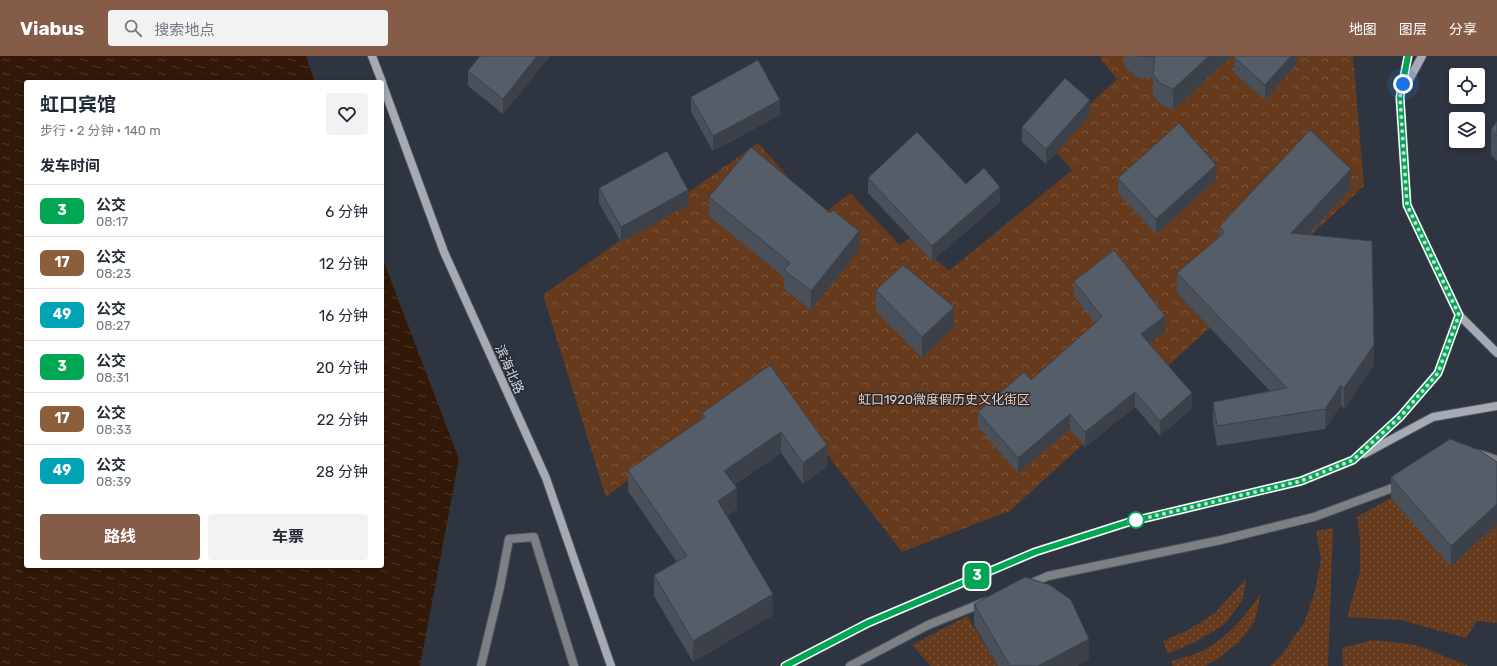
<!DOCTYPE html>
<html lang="zh">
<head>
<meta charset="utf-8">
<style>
  :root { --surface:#fff; --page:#f2f2f3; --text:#1f2937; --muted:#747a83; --line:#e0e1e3; --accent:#845c47 }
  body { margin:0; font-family:Rubik,"Noto Sans SC",sans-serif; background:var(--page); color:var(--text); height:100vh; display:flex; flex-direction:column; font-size:15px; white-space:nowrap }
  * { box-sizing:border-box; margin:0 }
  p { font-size:13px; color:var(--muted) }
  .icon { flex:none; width:22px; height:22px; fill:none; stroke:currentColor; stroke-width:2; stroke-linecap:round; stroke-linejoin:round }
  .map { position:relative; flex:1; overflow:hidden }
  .sheet { position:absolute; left:24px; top:24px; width:360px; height:488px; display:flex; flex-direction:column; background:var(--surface); border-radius:4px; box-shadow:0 2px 6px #0003 }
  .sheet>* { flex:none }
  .badge { padding:0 8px; border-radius:6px; font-size:14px; line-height:26px }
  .tools { position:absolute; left:1449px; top:12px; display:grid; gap:8px }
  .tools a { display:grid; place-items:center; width:36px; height:36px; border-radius:4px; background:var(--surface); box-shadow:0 2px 6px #0003; font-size:20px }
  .you { position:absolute; width:20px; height:20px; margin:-10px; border:3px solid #fff; border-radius:50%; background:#1a73e8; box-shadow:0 0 0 6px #1a73e833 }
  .map>.badge { position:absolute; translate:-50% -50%; box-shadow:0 0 0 2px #fff }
  h2 { padding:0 16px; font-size:15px; line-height:36px }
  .round { display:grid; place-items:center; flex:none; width:42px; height:42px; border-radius:4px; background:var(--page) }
  .head { display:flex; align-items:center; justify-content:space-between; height:68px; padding:0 16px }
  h1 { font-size:19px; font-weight:700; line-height:30px }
  .button { display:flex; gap:8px; margin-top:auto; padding:8px 16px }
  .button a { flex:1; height:46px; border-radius:4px; background:var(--accent); color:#fff; font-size:16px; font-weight:700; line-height:46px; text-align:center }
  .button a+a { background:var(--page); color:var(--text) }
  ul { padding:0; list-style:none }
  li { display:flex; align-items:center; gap:12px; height:52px; padding:0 16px; border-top:1px solid var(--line) }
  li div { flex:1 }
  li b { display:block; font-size:15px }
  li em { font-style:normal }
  li .badge { min-width:44px; font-weight:700; text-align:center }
  header { display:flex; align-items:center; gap:24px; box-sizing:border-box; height:56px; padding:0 20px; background:var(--accent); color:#fff }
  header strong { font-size:19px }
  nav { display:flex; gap:22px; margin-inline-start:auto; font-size:14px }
  .search { width:280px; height:36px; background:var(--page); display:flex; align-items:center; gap:10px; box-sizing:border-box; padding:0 14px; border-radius:4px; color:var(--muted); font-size:15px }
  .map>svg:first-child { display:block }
  .grass { fill:url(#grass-dots) }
  .park { fill:url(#park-crowns) }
  .water { fill:url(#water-ripples) }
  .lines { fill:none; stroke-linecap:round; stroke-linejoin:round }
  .street-casing { stroke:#4c525c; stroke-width:10 }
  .secondary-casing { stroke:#4c525c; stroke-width:10 }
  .street { stroke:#7c8085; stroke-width:8 }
  .secondary { stroke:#a5aab3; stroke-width:8 }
  .wall { fill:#495059 }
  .shaded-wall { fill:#3c4149 }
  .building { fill:#555d68; stroke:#3c4149 }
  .line-casing { stroke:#fff; stroke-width:9 }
  .line { stroke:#00a651; stroke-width:6 }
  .walk { stroke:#d2d6dd; stroke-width:4; stroke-dasharray:0 7.2 }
  .stop-dot { fill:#fff; stroke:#00a651; stroke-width:2 }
  .labels { text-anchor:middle; stroke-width:3; stroke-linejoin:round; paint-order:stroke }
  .street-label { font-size:13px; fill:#d2d6dd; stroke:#252b35 }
  .park-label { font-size:13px; fill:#f5c9b0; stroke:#252b35 }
</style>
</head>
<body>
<header>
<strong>Viabus</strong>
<div class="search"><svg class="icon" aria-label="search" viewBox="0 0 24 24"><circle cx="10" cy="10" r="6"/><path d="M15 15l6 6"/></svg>搜索地点</div>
<nav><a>地图</a><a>图层</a><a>分享</a></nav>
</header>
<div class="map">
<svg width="1497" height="610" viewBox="0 0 1497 610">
  <defs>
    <pattern id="grass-dots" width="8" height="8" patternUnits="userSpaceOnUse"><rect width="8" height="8" fill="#663a1d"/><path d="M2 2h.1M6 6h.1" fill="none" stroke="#7b563d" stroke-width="1.8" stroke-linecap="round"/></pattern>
    <pattern id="park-crowns" width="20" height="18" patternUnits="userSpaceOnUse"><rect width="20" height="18" fill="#663a1d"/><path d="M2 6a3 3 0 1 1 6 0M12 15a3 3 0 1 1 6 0" fill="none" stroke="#7b563d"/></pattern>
    <pattern id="water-ripples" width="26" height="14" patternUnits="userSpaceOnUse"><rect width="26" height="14" fill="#311807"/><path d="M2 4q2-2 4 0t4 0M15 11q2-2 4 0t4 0" fill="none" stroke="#4e392b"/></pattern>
  </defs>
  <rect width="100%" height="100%" fill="#2f3540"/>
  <!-- grass -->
  <g class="grass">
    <polygon points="1391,442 1451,510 1497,468 1497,567 1477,565 1466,582 1401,564 1347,561 1360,516 1360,485 1357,461"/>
    <polygon points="1333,472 1328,610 1270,610 1280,601 1304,567 1315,535 1321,503 1316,475"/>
    <polygon points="1246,523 1243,543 1225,568 1197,585 1168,598 1163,585 1188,574 1215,557"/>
    <path d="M 1261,537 L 1255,564 L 1239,586 L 1216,604 L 1205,610 L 1173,610 L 1171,605 C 1182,602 1194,599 1204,594 C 1228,581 1246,560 1261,537 Z"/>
    <polygon points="967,560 998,610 931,610 912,589"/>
    <polygon points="1373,584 1416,589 1469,610 1343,610 1342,592"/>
  </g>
  <!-- park -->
  <polygon class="park" points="1102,0 1353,0 1364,130 1010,455 902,496 767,320 606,441 543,239 758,87 822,159 850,137 900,189 911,181 949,215 1072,114 1048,87 1117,23 1100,2"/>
  <!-- water -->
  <polygon class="water" points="0,0 306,0 315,26 26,26 26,510 382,510 382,201 459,403 420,610 0,610"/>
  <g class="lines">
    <defs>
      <g id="street">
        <polyline points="1479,398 1497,404"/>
        <polyline points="1027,529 1048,520 1221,484 1314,461 1395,431 1400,427"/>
        <polyline points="481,610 500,531 509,483 534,481 574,610"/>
        <polyline points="850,610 928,569 985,546"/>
      </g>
      <g id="secondary">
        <polyline points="372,0 382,26"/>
        <polyline points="1408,0 1400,41 1407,149 1459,259 1497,297"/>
        <polyline points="382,27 444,196 546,422 611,610"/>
        <polyline points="1404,33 1422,0"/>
        <polyline points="1364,398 1433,361 1497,350"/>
        <polyline points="785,610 868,567 1035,496 1129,466 1301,425 1353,404 1400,361 1438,317 1459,259"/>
      </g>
    </defs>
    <!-- street casing -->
    <use href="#street" class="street-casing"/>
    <!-- secondary casing -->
    <use href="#secondary" class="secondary-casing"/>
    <!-- street -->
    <use href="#street" class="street"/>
    <!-- secondary -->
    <use href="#secondary" class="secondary"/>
  </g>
  <!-- wall -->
  <g class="wall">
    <polygon points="480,0 550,0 503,58 468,30 468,15"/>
    <polygon points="1124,0 1232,0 1173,54 1160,48 1153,39 1153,22 1136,21 1124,10"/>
    <polygon points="1297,0 1297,8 1265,44 1234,17 1234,1"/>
    <polygon points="691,41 780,59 713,95 691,56"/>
    <polygon points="1090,59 1046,108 1022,86 1022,71"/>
    <polygon points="1497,65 1497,105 1491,99 1491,74"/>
    <polygon points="868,122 966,128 1000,146 932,205 868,137"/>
    <polygon points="1118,122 1216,124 1156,178 1118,137"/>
    <polygon points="599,132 688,149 621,186 599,147"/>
    <polygon points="1351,133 1309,179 1374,309 1344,353 1341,349 1325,373 1217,390 1213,367 1213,346 1270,335 1177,237 1177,217 1219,181 1219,171"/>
    <polygon points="709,141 859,194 811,254 784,233 784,221 709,160"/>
    <polygon points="1074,225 1165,275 1149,287 1192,352 1160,380 1135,351 1085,391 1070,373 1018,417 978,371 978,356 1031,324 1095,267 1074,240"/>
    <polygon points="876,234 954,271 922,302 876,255"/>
    <polygon points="770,309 827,410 803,428 781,397 734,429 737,453 727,460 773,559 693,606 654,540 654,519 677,506 628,435 628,414 702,363 702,357"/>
    <polygon points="1497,406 1451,511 1391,442 1391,421"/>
    <polygon points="974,548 1089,603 1077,610 998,610 974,569"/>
  </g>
  <!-- shaded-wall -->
  <g class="shaded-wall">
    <polygon points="537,0 550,0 503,58 503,43"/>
    <polygon points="1209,0 1232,0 1173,54 1173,33"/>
    <polygon points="1291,0 1297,0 1297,8 1265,44 1265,29"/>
    <polygon points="780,44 780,59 713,95 713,80"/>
    <polygon points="1090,44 1090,59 1046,108 1046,93"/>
    <polygon points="1216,109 1216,124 1156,178 1156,163"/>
    <polygon points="1351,113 1351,133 1291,197 1291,177"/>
    <polygon points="1000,131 1000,146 932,205 932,190"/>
    <polygon points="688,134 688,149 621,186 621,171"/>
    <polygon points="859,175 859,194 811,254 811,235"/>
    <polygon points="954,251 954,271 922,302 922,281"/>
    <polygon points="1165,260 1165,275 1141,294 1141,278"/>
    <polygon points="1374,289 1374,309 1344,353 1344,332"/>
    <polygon points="1341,329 1341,349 1325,373 1325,353"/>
    <polygon points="1135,336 1135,351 1085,391 1085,376"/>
    <polygon points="1192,337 1192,352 1160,380 1160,365"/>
    <polygon points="1070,358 1070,373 1018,417 1018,402"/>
    <polygon points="781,376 781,397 724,435 724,415"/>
    <polygon points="827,389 827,410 803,428 803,407"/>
    <polygon points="737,432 737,453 718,466 718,445"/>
    <polygon points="1497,448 1497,468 1451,511 1451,490"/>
    <polygon points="773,538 773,559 693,606 693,585"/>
    <polygon points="1089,583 1089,603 1077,610 1038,610"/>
  </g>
  <!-- building -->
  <g class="building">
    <polygon points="480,0 537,0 503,43 468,15"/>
    <polygon points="1137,0 1209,0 1173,33 1160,27 1153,18 1155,1"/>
    <polygon points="1235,0 1291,0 1265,29 1234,1"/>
    <polygon points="758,4 780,44 713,80 691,41"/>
    <polygon points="1065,22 1090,44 1046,93 1022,71"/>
    <polygon points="1497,65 1497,80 1491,74"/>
    <polygon points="1179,67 1216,109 1156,163 1118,122"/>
    <polygon points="1310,74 1351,113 1291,177 1372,185 1374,289 1344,332 1341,329 1325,353 1217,370 1213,346 1287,332 1177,217 1225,176 1219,171"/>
    <polygon points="917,76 966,128 984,112 1000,131 932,190 868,122"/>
    <polygon points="751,91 830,157 833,154 859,175 811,235 784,214 790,207 709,141"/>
    <polygon points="667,95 688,134 621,171 599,132"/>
    <polygon points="1114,194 1165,260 1141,278 1192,337 1160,365 1135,336 1085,376 1070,358 1018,402 978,356 1024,316 1031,324 1102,261 1074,225"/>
    <polygon points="903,209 954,251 922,281 876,234"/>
    <polygon points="770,309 827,389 803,407 781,376 724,415 737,432 718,445 773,538 693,585 654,519 687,500 628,414 705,361 702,357"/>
    <polygon points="1450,383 1479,394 1497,406 1497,448 1451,490 1391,421"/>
    <polygon points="1025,521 1050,529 1071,544 1089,583 1038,610 1010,610 974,548"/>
  </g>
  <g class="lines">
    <defs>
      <polyline id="line" points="785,610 868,567 1035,496 1129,466 1301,425 1353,404 1400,361 1438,317 1459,259 1407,149 1400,41 1408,0"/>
    </defs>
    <!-- line casing -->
    <use href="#line" class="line-casing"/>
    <!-- line -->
    <use href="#line" class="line"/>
    <!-- walk -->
    <polyline class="walk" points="1136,464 1129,466 1301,425 1353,404 1400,361 1438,317 1459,259 1407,149 1400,41 1403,28"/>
  </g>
  <!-- markers -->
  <circle class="stop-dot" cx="1136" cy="464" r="8"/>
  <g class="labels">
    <!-- street labels -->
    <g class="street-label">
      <text transform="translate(510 313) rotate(66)" y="5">滨海北路</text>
    </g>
    <!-- park labels -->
    <g class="park-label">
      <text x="944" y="348">虹口1920微度假历史文化街区</text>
    </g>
  </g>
</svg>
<div class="tools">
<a><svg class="icon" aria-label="locate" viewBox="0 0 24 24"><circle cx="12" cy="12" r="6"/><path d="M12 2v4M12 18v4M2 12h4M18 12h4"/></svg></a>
<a><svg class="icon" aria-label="layers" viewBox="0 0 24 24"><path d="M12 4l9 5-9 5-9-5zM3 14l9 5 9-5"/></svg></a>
</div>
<div class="you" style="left:1403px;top:28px"></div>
<b class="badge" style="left:977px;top:520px;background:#00a651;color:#fff">3</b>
<section class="sheet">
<div class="head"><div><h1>虹口宾馆</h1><p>步行 · 2 分钟 · 140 m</p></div><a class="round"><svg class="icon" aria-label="heart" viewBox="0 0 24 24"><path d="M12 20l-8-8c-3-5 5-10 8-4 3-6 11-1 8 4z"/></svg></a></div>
<h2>发车时间</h2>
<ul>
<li><span class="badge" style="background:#00a651;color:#fff">3</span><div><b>公交</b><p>08:17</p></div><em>6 分钟</em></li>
<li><span class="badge" style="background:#8b5e3c;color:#fff">17</span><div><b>公交</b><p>08:23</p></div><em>12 分钟</em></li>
<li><span class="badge" style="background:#00a3b4;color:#fff">49</span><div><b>公交</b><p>08:27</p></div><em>16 分钟</em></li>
<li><span class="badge" style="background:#00a651;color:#fff">3</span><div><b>公交</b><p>08:31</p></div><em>20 分钟</em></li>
<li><span class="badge" style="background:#8b5e3c;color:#fff">17</span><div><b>公交</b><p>08:33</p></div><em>22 分钟</em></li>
<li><span class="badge" style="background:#00a3b4;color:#fff">49</span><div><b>公交</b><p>08:39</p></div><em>28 分钟</em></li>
</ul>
<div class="button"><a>路线</a><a>车票</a></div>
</section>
</div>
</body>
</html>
